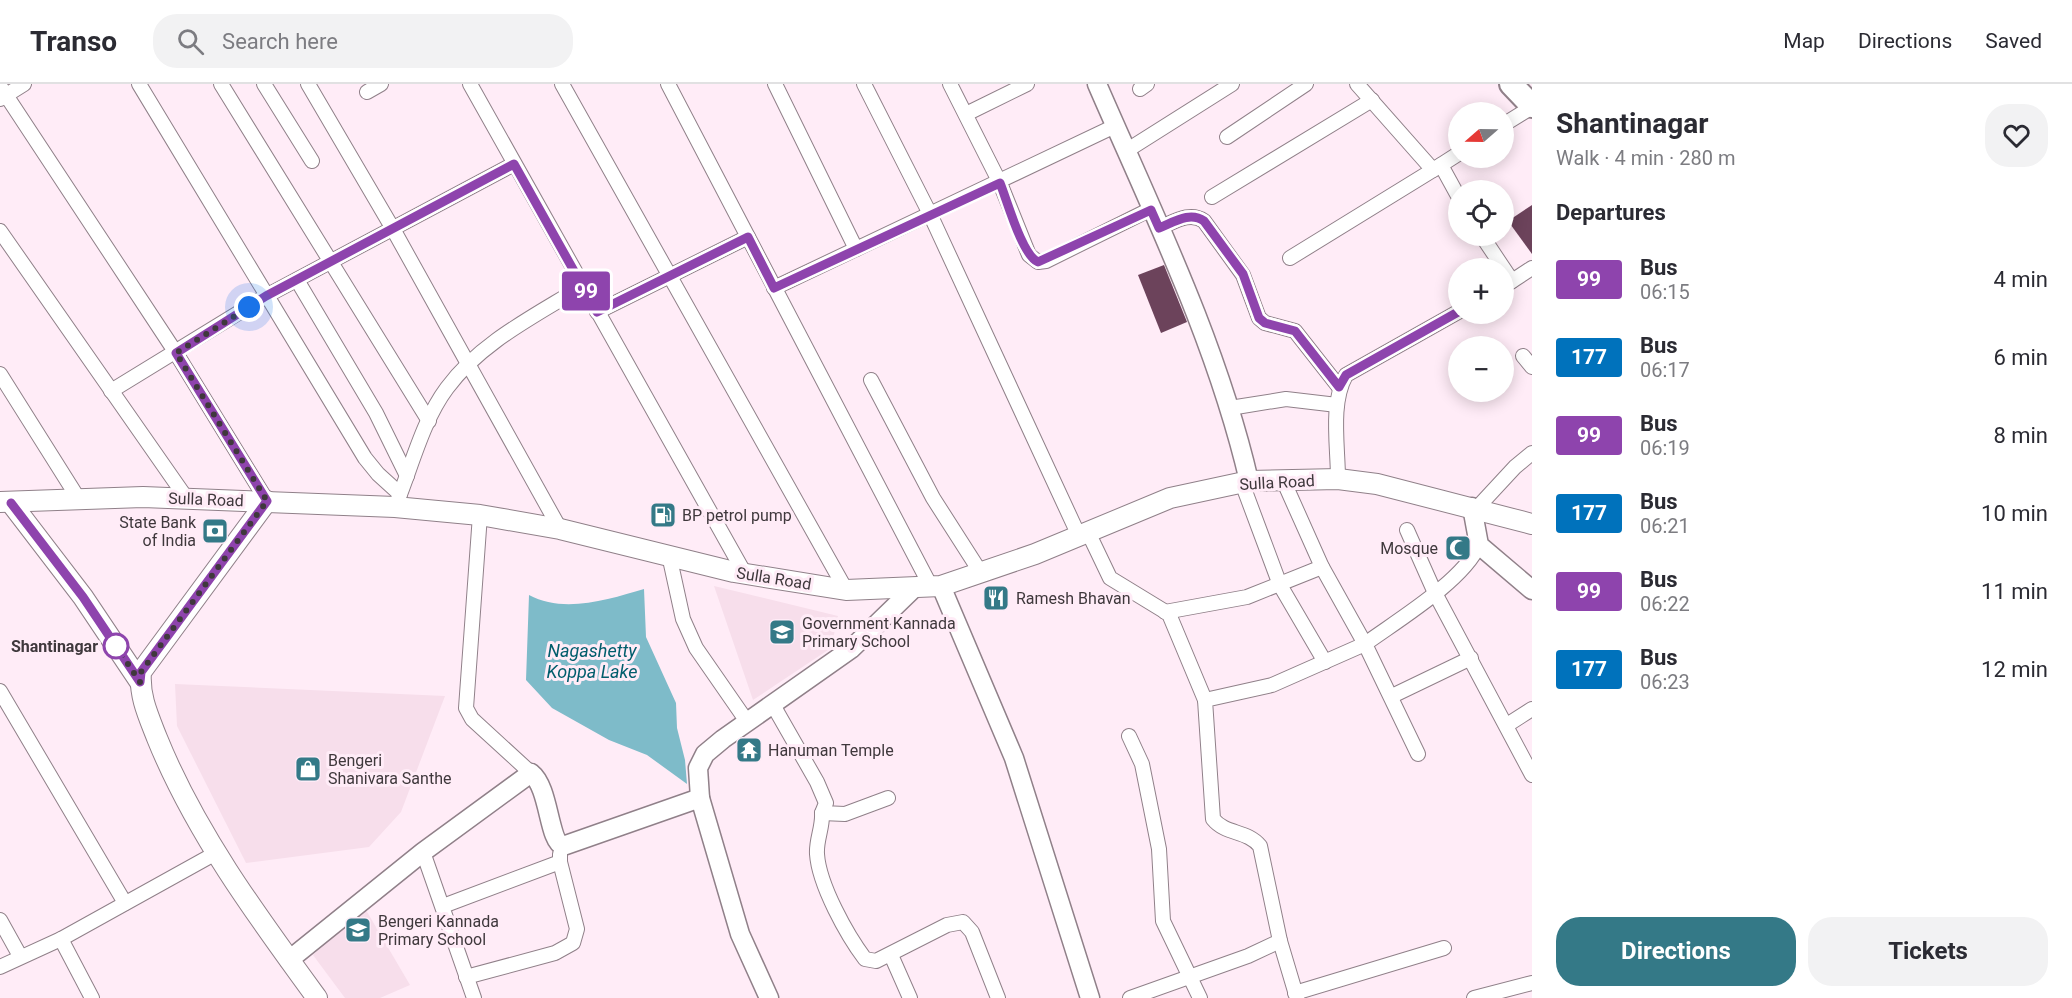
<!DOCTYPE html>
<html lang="en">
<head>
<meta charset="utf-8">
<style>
  :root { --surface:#fff; --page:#f2f2f3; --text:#2b2b33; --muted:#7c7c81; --line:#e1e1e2; --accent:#347987 }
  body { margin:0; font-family:Roboto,sans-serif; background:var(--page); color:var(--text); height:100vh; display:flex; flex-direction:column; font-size:22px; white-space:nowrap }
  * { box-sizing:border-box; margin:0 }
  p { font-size:20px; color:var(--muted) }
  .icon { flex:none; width:33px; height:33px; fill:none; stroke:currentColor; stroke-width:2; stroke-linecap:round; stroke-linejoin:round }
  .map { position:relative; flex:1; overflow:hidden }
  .panel { display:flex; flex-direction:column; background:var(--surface); width:540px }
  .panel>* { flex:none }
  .badge { padding:0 12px; border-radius:4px; font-size:21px; line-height:39px }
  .needle { width:39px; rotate:250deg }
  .fabs { position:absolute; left:1448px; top:18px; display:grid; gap:12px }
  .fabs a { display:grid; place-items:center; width:66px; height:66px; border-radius:50%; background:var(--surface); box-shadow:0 3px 15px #0003; font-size:30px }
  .you { position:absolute; width:30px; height:30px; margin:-15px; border:4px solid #fff; border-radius:50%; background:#1a73e8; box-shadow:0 0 0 9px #1a73e833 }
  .map>.badge { position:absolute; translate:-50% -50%; box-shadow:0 0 0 3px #fff }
  h2 { padding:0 24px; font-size:22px; line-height:54px }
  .round { display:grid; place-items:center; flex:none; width:63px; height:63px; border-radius:24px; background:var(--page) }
  .overview { display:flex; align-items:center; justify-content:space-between; height:102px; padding:0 24px }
  h1 { font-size:28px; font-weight:700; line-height:45px }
  .action { display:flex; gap:12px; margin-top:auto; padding:12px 24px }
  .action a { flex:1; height:69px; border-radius:24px; background:var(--accent); color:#fff; font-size:24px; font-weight:700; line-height:69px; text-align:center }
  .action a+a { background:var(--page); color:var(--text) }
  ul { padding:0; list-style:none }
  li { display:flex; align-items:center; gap:18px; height:78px; padding:0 24px }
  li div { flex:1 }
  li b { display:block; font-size:22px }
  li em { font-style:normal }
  li .badge { min-width:66px; font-weight:700; text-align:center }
  header { display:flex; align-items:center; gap:36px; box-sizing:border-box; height:84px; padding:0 30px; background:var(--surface); border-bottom:2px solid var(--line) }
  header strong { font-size:28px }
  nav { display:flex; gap:33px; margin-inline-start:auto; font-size:21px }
  .search { width:420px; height:54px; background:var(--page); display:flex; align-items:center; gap:15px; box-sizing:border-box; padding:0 21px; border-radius:24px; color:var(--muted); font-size:22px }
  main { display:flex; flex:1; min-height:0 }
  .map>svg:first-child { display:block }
  .built { fill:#f7deeb }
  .water { fill:#7ebbc9 }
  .building { fill:#6c435b }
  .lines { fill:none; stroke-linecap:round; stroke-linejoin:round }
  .minor-casing { stroke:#908089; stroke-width:16 }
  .tertiary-casing { stroke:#908089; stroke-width:21 }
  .secondary-casing { stroke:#908089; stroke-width:22 }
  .primary-casing { stroke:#908089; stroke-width:26 }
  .minor { stroke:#fff; stroke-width:14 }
  .tertiary { stroke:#fff; stroke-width:18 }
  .secondary { stroke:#fff; stroke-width:20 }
  .primary { stroke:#fff; stroke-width:22 }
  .line-casing { stroke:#fff; stroke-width:14 }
  .line { stroke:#8e44ad; stroke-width:9 }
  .walk { stroke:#3f383c; stroke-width:6; stroke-dasharray:0 10.8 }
  .stop-dot { fill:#fff; stroke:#8e44ad; stroke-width:3 }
  .labels { text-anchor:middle; stroke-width:6; stroke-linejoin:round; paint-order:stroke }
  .street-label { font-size:16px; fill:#3f383c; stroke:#ffecf7 }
  .poi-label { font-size:16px; fill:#3f383c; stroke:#ffecf7; text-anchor:start }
  .stop-label { font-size:16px; font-weight:bold; fill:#3f383c; stroke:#ffecf7; text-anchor:end }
  .water-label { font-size:18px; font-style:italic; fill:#015d6c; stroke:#ffecf7 }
</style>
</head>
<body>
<header>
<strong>Transo</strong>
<div class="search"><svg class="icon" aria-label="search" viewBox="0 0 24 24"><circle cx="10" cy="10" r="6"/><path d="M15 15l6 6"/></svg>Search here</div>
<nav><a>Map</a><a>Directions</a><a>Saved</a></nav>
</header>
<main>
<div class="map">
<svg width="1532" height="914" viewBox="0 0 1532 914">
  <rect width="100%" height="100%" fill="#ffecf7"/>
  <!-- built -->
  <g class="built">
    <polygon points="714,502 838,532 831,564 753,616"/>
    <polygon points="175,600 445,612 401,728 369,763 246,779 177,642"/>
    <polygon points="363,821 410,901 380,914 345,914 313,871"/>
  </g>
  <!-- water -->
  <path class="water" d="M 644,505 L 646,553 L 676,619 L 677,644 L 685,676 L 687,700 L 647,671 L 609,656 L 552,624 L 526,596 L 529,511 C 564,530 610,515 644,505 Z"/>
  <!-- building -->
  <g class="building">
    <polygon points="1532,121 1532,170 1508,137"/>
    <polygon points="1164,181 1187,238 1161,249 1138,191"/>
  </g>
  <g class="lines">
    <defs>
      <g id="minor">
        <polyline points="139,0 365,374 378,390 400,410"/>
        <polyline points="221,0 429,337"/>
        <polyline points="264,0 312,77"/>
        <polyline points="308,0 393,145 560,445"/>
        <polyline points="470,0 745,490"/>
        <polyline points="562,0 846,506"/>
        <polyline points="668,0 930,501"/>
        <polyline points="775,0 856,165"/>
        <polyline points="864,0 930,130 1079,452"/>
        <polyline points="950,0 1000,99 1029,171 1038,178 1046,177 1151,125"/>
        <polyline points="1357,0 1433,86 1458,70"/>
        <polyline points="0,2 176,269 267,417"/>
        <polyline points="1140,5 1147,0"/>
        <polyline points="367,8 381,0"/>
        <polyline points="0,15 24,0"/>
        <polyline points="966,30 1027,0"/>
        <polyline points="1503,41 1532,23"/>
        <polyline points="1227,53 1306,0"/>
        <polyline points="1126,67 1232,0"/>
        <polyline points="1441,81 1458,112"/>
        <polyline points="1212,113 1372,16"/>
        <path d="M 1159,144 C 1174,138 1190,127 1204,137 L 1243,191 L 1259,234 L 1265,239 L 1295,247 L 1339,303"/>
        <polyline points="0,147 187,415"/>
        <polyline points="1482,152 1512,197"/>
        <polyline points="1290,174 1433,86"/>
        <polyline points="297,196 376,329 407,392"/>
        <polyline points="1503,203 1532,184"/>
        <polyline points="774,204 1115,42"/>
        <polyline points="597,228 748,153"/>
        <polyline points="1523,272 1532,283"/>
        <polyline points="0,290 78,414"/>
        <polyline points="871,296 933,414 981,489"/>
        <polyline points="111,307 266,212 514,80"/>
        <polyline points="1230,324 1286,315 1337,321"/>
        <path d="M 1338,395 C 1338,362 1330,320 1346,291 L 1458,228"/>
        <path d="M 1284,398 L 1322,483 L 1365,560 L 1272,601 L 1205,616 L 1213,735 C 1226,751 1247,746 1260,762 L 1280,857 L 1297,914"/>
        <polyline points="1242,399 1280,501 1325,578"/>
        <path d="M 397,418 C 412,381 423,336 447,304 C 481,258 535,232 583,202"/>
        <polyline points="1477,424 1515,383 1532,369"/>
        <polyline points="480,431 466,624 472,635 531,689"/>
        <polyline points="1407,446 1435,509 1532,691"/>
        <polyline points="1088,448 1110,494 1169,530 1205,616"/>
        <polyline points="669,471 683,535 696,564 748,639"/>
        <polyline points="1165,528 1247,513 1322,483"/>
        <polyline points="0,607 125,819"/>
        <polyline points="1392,612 1471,574"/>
        <polyline points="773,621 817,698 826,719 822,729 845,730 888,714"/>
        <polyline points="1507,641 1532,625"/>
        <polyline points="1129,652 1142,680 1159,765 1163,837 1200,914"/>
        <path d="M 1418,670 L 1365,560 C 1398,536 1463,497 1479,461"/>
        <path d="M 822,729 C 823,743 816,756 817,770 C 819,801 847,851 865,875 L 876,877 L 947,841 L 963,838 L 972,848 L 998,914"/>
        <polyline points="423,768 474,914"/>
        <polyline points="443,822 560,778 560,770"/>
        <polyline points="0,836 20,872"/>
        <polyline points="61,855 92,914"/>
        <polyline points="891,871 910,914"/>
        <polyline points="0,883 61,855 216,769"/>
        <polyline points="466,893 555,869 573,859 577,845 560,778"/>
        <polyline points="1295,909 1444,864"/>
        <polyline points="1130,914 1248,872 1280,857"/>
        <polyline points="1474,914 1532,899"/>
      </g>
      <g id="tertiary">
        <path d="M 1097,0 C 1153,129 1217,259 1249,397"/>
        <polyline points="1472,423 1479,461 1532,506"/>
        <polyline points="941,502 1014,674 1090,914"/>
        <path d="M 289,876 L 423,768 L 531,689 C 550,704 548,757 563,762 L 700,714"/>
        <polyline points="769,914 740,850 700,714 698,684 705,670 723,655 851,565 915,503"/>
      </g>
      <g id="secondary">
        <path d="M 267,417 L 141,588 C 139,612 148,631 157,654 C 195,748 257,832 317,914"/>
        <polyline points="0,418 143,413 395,423 480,431 560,445 734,488 846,506 941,502 1035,470 1170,414 1249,397 1338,395 1377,400 1532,440"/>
        <polyline points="11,419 83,513 140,598"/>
      </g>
      <polyline id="primary" points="1511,0 1532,22"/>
    </defs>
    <!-- minor casing -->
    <use href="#minor" class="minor-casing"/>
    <!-- tertiary casing -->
    <use href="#tertiary" class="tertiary-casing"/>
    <!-- secondary casing -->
    <use href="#secondary" class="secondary-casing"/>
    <!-- primary casing -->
    <use href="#primary" class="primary-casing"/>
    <!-- minor -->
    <use href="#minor" class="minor"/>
    <!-- tertiary -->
    <use href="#tertiary" class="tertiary"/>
    <!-- secondary -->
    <use href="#secondary" class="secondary"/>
    <!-- primary -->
    <use href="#primary" class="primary"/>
  </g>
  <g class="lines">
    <defs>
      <path id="line" d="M 11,419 L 83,513 L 140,598 L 141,588 L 267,417 L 176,269 L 266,212 L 514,80 L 597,228 L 748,153 L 774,204 L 1000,99 C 1007,116 1022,171 1038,178 L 1151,126 L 1159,144 C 1174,138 1190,127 1204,137 L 1243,190 L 1259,234 L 1265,239 L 1295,247 L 1339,303 L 1346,291 L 1458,228"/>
    </defs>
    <!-- line casing -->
    <use href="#line" class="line-casing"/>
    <!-- line -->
    <use href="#line" class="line"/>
    <!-- walk -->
    <polyline class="walk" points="116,562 140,598 141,588 267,417 176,269 249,223"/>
  </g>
  <!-- icons -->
  <defs>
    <symbol id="fuel-square" viewBox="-11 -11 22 22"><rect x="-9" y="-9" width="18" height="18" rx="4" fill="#347987" stroke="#ffecf7"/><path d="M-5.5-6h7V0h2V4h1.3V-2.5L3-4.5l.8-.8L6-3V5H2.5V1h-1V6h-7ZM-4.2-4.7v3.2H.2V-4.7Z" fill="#fff"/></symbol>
    <symbol id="bank-square" viewBox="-11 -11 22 22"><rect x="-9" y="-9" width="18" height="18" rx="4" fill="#347987" stroke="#ffecf7"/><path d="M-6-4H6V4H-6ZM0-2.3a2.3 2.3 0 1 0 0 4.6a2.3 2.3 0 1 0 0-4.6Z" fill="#fff"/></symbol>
    <symbol id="mosque-square" viewBox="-11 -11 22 22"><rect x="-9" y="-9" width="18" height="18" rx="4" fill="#347987" stroke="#ffecf7"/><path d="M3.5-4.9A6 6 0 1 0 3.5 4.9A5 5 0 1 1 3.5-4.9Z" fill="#fff"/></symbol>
    <symbol id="restaurant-square" viewBox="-11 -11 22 22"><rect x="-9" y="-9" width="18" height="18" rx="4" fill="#347987" stroke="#ffecf7"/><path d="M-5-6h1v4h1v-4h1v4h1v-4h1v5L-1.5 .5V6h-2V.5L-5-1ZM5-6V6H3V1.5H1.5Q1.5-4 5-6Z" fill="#fff"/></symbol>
    <symbol id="school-square" viewBox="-11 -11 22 22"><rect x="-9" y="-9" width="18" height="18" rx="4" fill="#347987" stroke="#ffecf7"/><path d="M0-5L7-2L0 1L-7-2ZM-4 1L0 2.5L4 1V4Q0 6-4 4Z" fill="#fff"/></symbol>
    <symbol id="temple-square" viewBox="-11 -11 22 22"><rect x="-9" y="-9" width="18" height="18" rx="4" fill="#347987" stroke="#ffecf7"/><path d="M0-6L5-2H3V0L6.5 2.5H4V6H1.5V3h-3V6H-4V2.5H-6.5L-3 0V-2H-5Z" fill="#fff"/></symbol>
    <symbol id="shop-square" viewBox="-11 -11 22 22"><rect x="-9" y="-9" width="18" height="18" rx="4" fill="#347987" stroke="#ffecf7"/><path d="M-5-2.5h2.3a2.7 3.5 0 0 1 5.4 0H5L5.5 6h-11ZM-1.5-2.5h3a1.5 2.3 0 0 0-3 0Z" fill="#fff"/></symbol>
  </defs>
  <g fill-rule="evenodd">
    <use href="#fuel-square" x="648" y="416" width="30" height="30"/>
    <use href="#bank-square" x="200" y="432" width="30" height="30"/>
    <use href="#mosque-square" x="1443" y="449" width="30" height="30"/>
    <use href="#restaurant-square" x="981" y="499" width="30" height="30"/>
    <use href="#school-square" x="767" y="533" width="30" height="30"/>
    <use href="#temple-square" x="734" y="651" width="30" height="30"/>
    <use href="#shop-square" x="293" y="670" width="30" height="30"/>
    <use href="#school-square" x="343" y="831" width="30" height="30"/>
  </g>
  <!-- markers -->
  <circle class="stop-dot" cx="116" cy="562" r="12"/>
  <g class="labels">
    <!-- street labels -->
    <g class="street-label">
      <text transform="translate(1277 398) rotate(-3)" y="6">Sulla Road</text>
      <text transform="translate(206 415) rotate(2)" y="6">Sulla Road</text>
      <text transform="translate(774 494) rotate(9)" y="6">Sulla Road</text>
    </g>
    <!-- poi labels -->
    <g class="poi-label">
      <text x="682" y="437">BP petrol pump</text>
      <text x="196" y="444" text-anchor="end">State Bank<tspan x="196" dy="18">of India</tspan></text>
      <text x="1438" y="470" text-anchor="end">Mosque</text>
      <text x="1016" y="520">Ramesh Bhavan</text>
      <text x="802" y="545">Government Kannada<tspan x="802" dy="18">Primary School</tspan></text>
      <text x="768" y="672">Hanuman Temple</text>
      <text x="328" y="682">Bengeri<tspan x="328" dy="18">Shanivara Santhe</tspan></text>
      <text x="378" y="843">Bengeri Kannada<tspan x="378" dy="18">Primary School</tspan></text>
    </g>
    <!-- stop labels -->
    <g class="stop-label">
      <text x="98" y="568">Shantinagar</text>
    </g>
    <!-- water labels -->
    <g class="water-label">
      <text x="592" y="573">Nagashetty<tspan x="592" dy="21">Koppa Lake</tspan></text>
    </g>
  </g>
</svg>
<div class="fabs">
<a><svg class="needle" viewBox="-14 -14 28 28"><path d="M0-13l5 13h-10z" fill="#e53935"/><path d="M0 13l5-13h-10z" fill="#7c7c81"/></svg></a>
<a><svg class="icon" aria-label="locate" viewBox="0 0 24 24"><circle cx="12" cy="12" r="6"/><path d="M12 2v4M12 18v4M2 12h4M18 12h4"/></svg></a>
<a>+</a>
<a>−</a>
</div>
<div class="you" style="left:249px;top:223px"></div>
<b class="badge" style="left:586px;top:207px;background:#8e44ad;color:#fff">99</b>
</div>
<section class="panel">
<div class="overview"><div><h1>Shantinagar</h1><p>Walk · 4 min · 280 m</p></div><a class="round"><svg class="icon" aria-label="heart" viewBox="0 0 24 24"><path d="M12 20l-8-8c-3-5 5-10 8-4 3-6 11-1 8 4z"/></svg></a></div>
<h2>Departures</h2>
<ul>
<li><span class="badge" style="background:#8e44ad;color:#fff">99</span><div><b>Bus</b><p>06:15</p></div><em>4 min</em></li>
<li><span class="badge" style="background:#0072bc;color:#fff">177</span><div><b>Bus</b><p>06:17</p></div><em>6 min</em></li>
<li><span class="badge" style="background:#8e44ad;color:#fff">99</span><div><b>Bus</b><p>06:19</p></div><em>8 min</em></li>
<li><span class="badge" style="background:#0072bc;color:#fff">177</span><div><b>Bus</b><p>06:21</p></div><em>10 min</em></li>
<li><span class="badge" style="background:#8e44ad;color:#fff">99</span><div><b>Bus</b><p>06:22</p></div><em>11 min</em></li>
<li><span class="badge" style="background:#0072bc;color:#fff">177</span><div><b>Bus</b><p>06:23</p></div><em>12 min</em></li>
</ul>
<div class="action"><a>Directions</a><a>Tickets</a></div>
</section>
</main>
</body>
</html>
